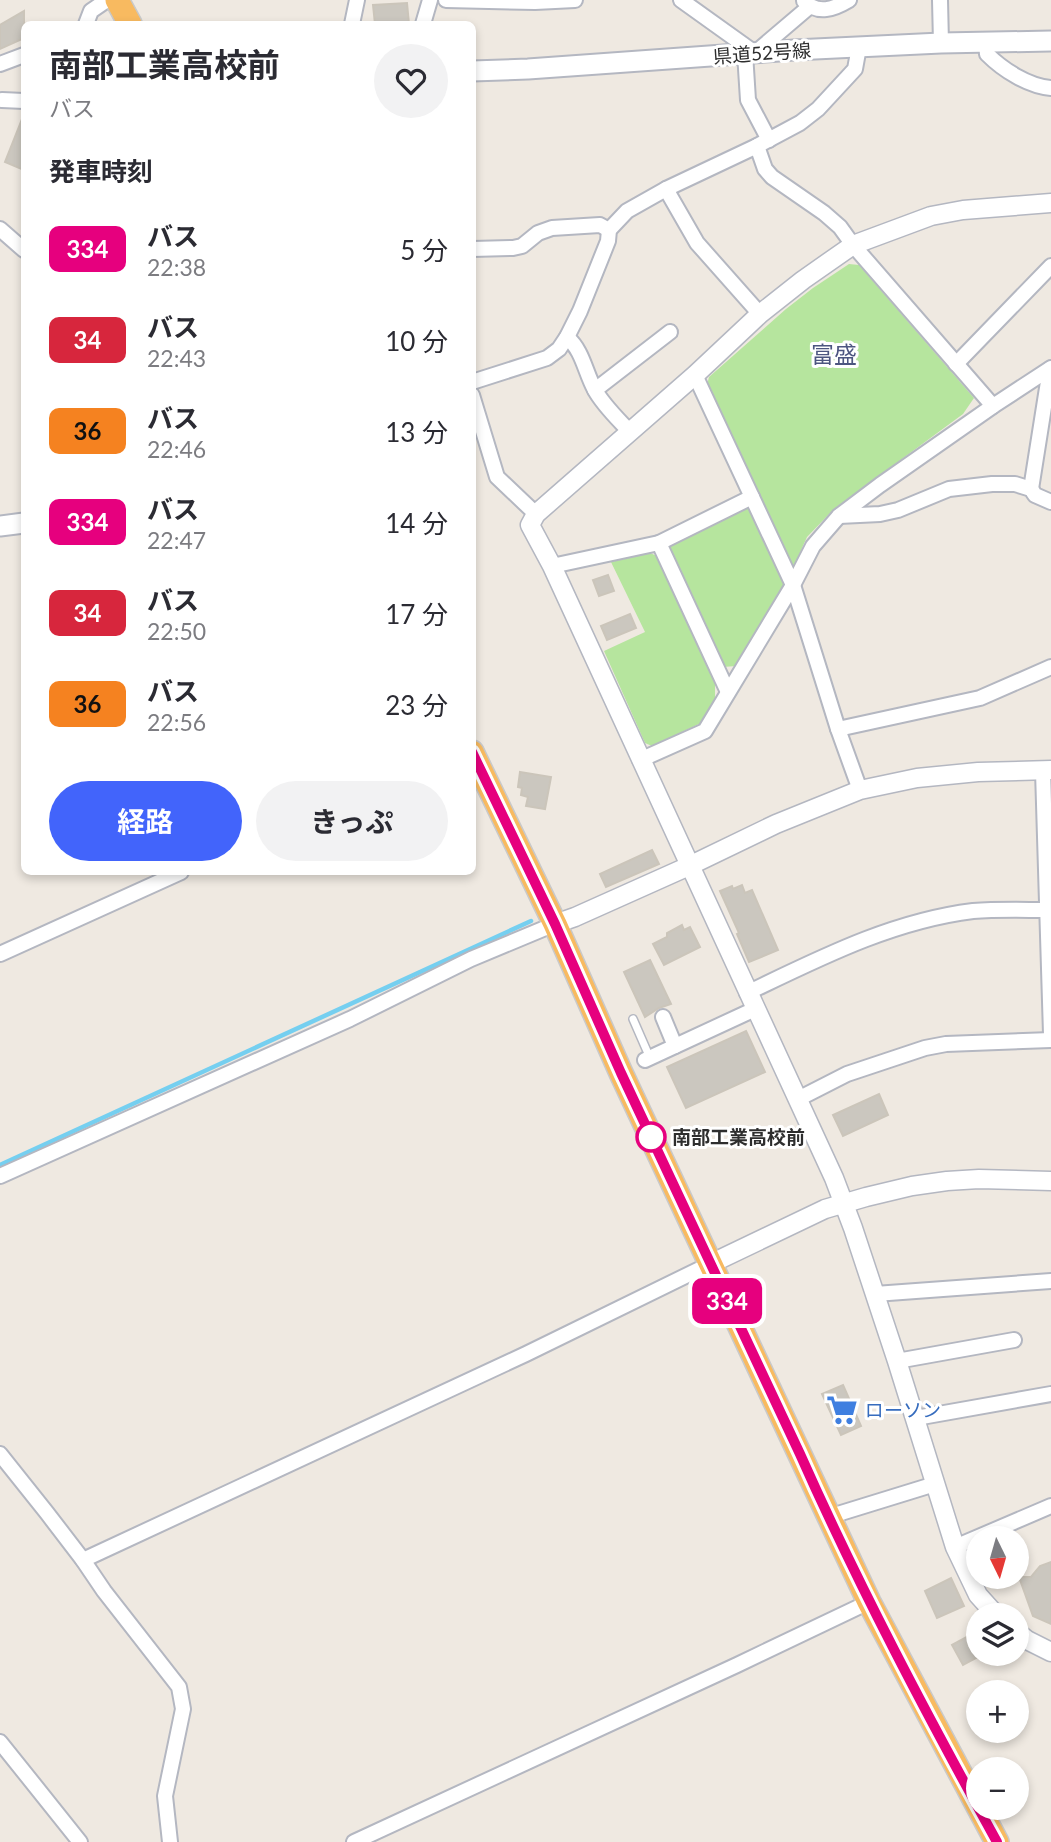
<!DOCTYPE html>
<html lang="ja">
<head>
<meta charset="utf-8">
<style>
  :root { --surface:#fff; --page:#f2f2f3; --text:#2b2b33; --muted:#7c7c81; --accent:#4264fb }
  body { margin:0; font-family:Lato,"Noto Sans JP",sans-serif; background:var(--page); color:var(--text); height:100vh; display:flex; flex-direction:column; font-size:26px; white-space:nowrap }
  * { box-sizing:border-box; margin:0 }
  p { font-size:23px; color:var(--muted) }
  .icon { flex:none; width:38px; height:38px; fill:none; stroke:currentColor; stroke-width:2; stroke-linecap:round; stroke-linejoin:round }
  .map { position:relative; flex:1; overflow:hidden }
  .panel { position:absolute; left:21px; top:21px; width:455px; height:854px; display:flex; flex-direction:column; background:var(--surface); border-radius:10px; box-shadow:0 4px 10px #0003 }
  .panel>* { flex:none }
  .badge { padding:0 14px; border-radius:10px; font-size:24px; line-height:46px }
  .needle { width:46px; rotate:175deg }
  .fabs { position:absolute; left:966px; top:1526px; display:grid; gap:14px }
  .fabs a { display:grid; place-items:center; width:63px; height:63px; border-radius:50%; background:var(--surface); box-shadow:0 4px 10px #0003; font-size:35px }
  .map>.badge { position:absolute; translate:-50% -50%; box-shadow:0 0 0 4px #fff }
  h2 { padding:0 28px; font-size:26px; line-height:63px }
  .round { display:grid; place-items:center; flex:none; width:74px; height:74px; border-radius:37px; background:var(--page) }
  .overview { display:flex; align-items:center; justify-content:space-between; height:119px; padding:0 28px }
  h1 { font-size:33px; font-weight:700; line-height:52px }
  .button { display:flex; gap:14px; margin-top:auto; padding:14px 28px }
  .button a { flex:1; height:80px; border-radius:42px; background:var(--accent); color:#fff; font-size:28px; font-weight:700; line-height:80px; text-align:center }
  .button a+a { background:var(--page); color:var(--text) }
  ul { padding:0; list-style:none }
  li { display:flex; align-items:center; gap:21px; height:91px; padding:0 28px }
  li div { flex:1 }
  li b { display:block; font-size:26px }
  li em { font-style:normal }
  li .badge { min-width:77px; font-weight:700; text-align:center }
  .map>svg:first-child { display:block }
  .green { fill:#b6e59e }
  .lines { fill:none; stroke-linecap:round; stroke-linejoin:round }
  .stream { stroke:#75cff0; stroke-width:4.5 }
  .building { fill:#cbc7bf; stroke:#cbc5ba; stroke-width:2 }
  .service-casing { stroke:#b4b7c1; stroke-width:10 }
  .minor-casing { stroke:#b4b7c1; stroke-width:18 }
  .tertiary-casing { stroke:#b4b7c1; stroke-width:21 }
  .secondary-casing { stroke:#b4b7c1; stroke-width:23 }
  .trunk-casing { stroke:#c9c9c9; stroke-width:26 }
  .service { stroke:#fff; stroke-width:7 }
  .minor { stroke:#fff; stroke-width:14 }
  .tertiary { stroke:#fff; stroke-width:18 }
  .secondary { stroke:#fff; stroke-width:19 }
  .trunk { stroke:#f8ba60; stroke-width:23 }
  .line-casing { stroke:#fff; stroke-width:16 }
  .line { stroke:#e6007e; stroke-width:10 }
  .stop-dot { fill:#fff; stroke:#e6007e; stroke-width:3.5 }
  .labels { text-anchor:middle; stroke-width:6; stroke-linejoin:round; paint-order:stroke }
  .street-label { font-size:19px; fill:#2e2e2e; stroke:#fff }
  .stop-label { font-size:19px; font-weight:bold; fill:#2e2e2e; stroke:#fff; text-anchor:start }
  .shop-label { font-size:19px; fill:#366cbe; stroke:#fff; text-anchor:start }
  .quarter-label { font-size:23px; fill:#4d5680; stroke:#fff }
</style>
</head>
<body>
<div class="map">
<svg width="1051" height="1842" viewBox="0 0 1051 1842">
  <rect width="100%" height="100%" fill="#efe9e1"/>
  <!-- green -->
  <g class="green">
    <polygon points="849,264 859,265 974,398 963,414 834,509 807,537 793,568 707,385 709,377 786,309 813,288"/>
    <polygon points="744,507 751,509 782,576 784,586 736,666 723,667 669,549 670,543"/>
    <polygon points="650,553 657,556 715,682 715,700 701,723 652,746 645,743 604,651 645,632 611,562"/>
  </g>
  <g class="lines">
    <!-- stream -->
    <polyline class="stream" points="0,1165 531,921"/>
  </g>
  <!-- building -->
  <g class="building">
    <polygon points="407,3 409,24 375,24 373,5"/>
    <polygon points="24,11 24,38 0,49 0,25"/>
    <polygon points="24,114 24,170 5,162"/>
    <polygon points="608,575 614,591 599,596 593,580"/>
    <polygon points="630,614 636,628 607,640 601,626"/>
    <polygon points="520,772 551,777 545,809 526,806 528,797 521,795 522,788 518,787"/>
    <polygon points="652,850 659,864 606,887 600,874"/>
    <polygon points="742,885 745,893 752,890 778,950 749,962 737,934 739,933 720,891 732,886 733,889"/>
    <polygon points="682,925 684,930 690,927 700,947 664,965 653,944 667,937 667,933"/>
    <polygon points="650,960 671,1004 659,1008 645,1017 624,972"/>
    <polygon points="746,1031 765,1072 686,1108 667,1067"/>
    <polygon points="879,1094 888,1115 843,1136 833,1115"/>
    <polygon points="843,1385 861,1426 841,1435 822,1394"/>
    <polygon points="1051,1562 1051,1624 1033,1616 1019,1577 1031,1577 1040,1566"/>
    <polygon points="951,1578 964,1606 937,1618 925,1591"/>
    <polygon points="972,1634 978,1645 978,1657 963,1665 952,1645"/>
  </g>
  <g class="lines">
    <defs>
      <polyline id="service" points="633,1019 650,1058"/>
      <g id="minor">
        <polyline points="446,0 535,2 575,0"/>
        <polyline points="681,0 755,53 809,7"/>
        <polyline points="940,0 941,43"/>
        <path d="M 804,1 C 818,15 834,9 849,0"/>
        <polyline points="86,24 91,11 107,0"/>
        <polyline points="352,24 357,0"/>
        <polyline points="423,24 430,0"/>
        <path d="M 986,44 L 987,54 C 1003,70 1028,86 1051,88"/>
        <polyline points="745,53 748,100 769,140"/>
        <polyline points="0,64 24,55"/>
        <polyline points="2,100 24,101"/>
        <polyline points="757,146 765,169 772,177 824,213 840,227 853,245 993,406"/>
        <polyline points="666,189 697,243 760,314"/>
        <polyline points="0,229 24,250"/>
        <polyline points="472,249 513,248 522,246 538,233 552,228 600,225 609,230"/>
        <path d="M 567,337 C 583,351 585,372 595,390 C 603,405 618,419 630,432"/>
        <polyline points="956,364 1051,266"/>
        <polyline points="695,375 793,585 838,729 860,790"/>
        <polyline points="472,382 547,358 559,349 567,337 580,311 608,241 609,230 627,211 666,189 757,146 800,123 818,109 855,69 859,47"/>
        <polyline points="595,390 670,332"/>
        <polyline points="472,395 497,477 536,514"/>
        <polyline points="1031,489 1050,369"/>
        <polyline points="839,516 880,514 898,510 949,489 992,484 1015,484 1031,489 1035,495 1051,502"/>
        <polyline points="659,543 728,692"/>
        <polyline points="552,566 659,543 752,497"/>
        <polyline points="838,729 980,698 1051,667"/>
        <polyline points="640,760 705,731 793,585 813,546 839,516 880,485 993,406 1051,368"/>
        <polyline points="1043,771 1051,1034"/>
        <polyline points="0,954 181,872"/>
        <path d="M 747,993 C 820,958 892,921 973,911 C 998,909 1024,910 1048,910"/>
        <polyline points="663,1017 675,1046"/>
        <polyline points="645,1060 755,1009"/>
        <polyline points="798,1099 847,1074 925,1048 946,1044 1051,1040"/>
        <polyline points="0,1176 350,1019 471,959 555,924"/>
        <polyline points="875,1294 1051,1281"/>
        <polyline points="897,1361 1014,1340"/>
        <polyline points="916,1418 1051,1394"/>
        <polyline points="0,1454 47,1513 83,1560 104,1591 179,1687 183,1709 165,1796 170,1842"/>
        <polyline points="828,1517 935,1484"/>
        <polyline points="955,1547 1051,1506"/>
        <polyline points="83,1560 526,1354 710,1264"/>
        <polyline points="0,1742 80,1842"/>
        <polyline points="354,1842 737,1665 869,1602"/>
      </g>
      <g id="tertiary">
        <polyline points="555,924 575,917 689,866 776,824 860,790 917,778 978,772 1051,770"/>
        <polyline points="710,1264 825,1209 866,1197 912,1186 947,1181 979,1179 1051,1181"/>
        <polyline points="996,1615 978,1595 955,1547 897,1361 853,1228 834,1178 552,566 530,525 536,514 695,375 760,314 803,280 853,245 931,216 963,210 1051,203"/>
        <polyline points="1017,1632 1027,1640 1051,1652"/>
      </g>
      <g id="secondary">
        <polyline points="472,71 528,69 794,50 941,43 1051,41"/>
        <polyline points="0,526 24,523"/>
      </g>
      <g id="trunk">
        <polyline points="117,0 130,24"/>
        <polyline points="472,752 555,924 621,1073 869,1602 997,1842"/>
      </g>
    </defs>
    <!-- service casing -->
    <use href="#service" class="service-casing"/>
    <!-- minor casing -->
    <use href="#minor" class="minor-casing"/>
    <!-- tertiary casing -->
    <use href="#tertiary" class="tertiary-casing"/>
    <!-- secondary casing -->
    <use href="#secondary" class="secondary-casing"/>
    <!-- trunk casing -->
    <use href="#trunk" class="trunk-casing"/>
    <!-- service -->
    <use href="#service" class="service"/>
    <!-- minor -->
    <use href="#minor" class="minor"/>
    <!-- tertiary -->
    <use href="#tertiary" class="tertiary"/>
    <!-- secondary -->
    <use href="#secondary" class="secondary"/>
    <!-- trunk -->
    <use href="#trunk" class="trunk"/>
  </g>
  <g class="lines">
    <defs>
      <path id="line" d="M 472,752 L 555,924 L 621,1073 L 800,1454 C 859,1587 927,1715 997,1842"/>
    </defs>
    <!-- line casing -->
    <use href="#line" class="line-casing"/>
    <!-- line -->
    <use href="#line" class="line"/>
  </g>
  <!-- icons -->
  <defs>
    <symbol id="supermarket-bare" viewBox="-9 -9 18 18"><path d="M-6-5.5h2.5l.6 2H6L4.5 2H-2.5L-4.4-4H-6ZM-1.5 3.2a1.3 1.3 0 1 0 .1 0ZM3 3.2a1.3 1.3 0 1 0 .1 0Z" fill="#3f7fe0" stroke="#fff" stroke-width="2.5" paint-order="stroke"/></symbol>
  </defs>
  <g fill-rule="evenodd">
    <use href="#supermarket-bare" x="820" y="1388" width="44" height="44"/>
  </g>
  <!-- markers -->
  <circle class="stop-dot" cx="651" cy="1137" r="14"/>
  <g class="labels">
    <!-- street labels -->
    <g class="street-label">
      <text transform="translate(762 53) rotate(-4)" y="7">県道52号線</text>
    </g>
    <!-- stop labels -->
    <g class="stop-label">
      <text x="672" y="1144">南部工業高校前</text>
    </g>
    <!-- shop labels -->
    <g class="shop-label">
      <text x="865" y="1417">ローソン</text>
    </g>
    <!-- quarter labels -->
    <g class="quarter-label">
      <text x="834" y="363">富盛</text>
    </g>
  </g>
</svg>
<div class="fabs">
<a><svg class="needle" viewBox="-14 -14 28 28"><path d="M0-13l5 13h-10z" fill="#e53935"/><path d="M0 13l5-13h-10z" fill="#7c7c81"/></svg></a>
<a><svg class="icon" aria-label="layers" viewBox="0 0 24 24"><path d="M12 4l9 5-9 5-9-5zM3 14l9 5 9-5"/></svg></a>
<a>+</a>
<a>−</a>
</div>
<b class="badge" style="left:727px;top:1301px;background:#e6007e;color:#fff">334</b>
<section class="panel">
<div class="overview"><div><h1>南部工業高校前</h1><p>バス</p></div><a class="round"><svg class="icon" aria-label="heart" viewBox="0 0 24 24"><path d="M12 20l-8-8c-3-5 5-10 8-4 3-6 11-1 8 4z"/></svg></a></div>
<h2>発車時刻</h2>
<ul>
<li><span class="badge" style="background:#e6007e;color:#fff">334</span><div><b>バス</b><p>22:38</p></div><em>5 分</em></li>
<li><span class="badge" style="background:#d7263d;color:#fff">34</span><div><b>バス</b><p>22:43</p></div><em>10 分</em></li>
<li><span class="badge" style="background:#f58220;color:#111">36</span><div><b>バス</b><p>22:46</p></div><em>13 分</em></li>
<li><span class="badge" style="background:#e6007e;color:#fff">334</span><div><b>バス</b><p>22:47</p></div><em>14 分</em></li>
<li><span class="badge" style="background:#d7263d;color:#fff">34</span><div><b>バス</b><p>22:50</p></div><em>17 分</em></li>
<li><span class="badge" style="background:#f58220;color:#111">36</span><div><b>バス</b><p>22:56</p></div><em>23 分</em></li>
</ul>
<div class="button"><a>経路</a><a>きっぷ</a></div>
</section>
</div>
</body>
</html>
